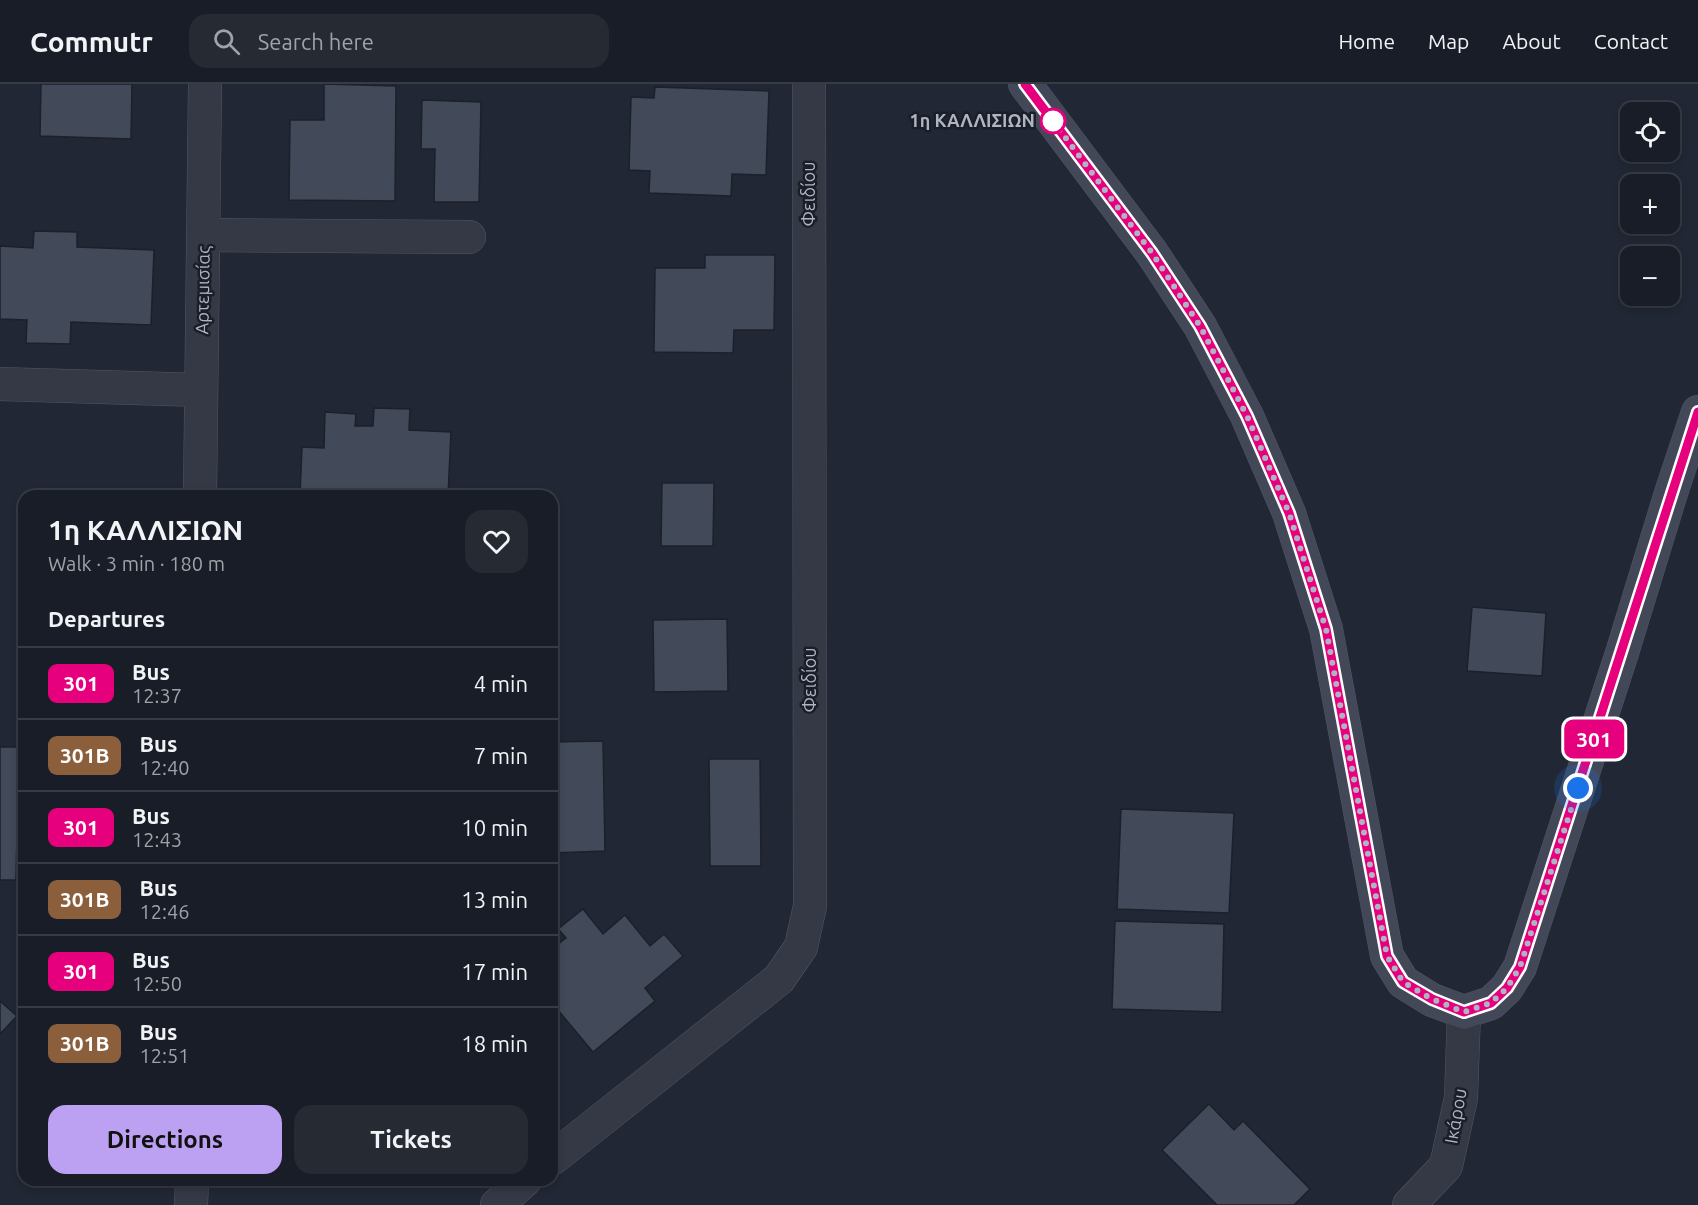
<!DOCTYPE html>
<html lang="en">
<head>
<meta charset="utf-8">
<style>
  :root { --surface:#191d27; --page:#262a33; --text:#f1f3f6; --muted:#9fa2a7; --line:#373b44; --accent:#bca0f2 }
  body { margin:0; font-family:Ubuntu,sans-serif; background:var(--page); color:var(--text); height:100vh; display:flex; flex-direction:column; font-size:22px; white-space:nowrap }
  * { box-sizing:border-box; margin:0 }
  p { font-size:20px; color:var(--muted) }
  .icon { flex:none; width:33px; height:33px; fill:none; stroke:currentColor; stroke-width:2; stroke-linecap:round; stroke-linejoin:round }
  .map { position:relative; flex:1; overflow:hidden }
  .panel { position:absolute; left:18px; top:406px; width:540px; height:696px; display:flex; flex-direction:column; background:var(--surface); border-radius:18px; box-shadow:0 3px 9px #0003,0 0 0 2px var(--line) }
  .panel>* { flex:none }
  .badge { padding:0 12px; border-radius:9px; font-size:21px; line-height:39px }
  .buttons { position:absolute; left:1620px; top:18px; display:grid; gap:12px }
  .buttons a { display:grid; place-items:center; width:60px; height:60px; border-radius:12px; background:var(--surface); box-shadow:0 3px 9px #0003,0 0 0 2px var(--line); font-size:30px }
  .you { position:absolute; width:30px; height:30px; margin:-15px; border:4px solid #fff; border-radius:50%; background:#1a73e8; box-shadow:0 0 0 9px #1a73e833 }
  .map>.badge { position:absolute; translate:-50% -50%; box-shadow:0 0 0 3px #fff }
  h2 { padding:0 30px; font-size:22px; line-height:54px }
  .round { display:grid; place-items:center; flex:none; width:63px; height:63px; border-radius:18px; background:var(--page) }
  .head { display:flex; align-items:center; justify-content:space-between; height:102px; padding:0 30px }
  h1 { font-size:28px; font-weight:700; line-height:45px }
  .cta { display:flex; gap:12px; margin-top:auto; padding:12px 30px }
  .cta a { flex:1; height:69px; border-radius:18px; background:var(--accent); color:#111; font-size:24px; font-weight:700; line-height:69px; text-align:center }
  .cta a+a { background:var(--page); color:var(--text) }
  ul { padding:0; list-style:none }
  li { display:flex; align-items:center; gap:18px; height:72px; padding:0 30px; border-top:2px solid var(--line) }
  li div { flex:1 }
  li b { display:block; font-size:22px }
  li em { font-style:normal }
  li .badge { min-width:66px; font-weight:700; text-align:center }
  header { display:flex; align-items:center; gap:36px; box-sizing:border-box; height:84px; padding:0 30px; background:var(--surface); border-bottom:2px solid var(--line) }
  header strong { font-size:28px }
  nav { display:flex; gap:33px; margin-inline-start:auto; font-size:21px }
  .search { width:420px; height:54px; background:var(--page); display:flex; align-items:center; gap:15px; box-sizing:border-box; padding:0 21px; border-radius:18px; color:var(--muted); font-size:22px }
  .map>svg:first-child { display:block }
  .building { fill:#424a59; stroke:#1c202b; stroke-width:1.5 }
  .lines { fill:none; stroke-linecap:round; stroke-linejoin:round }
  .minor-casing { stroke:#515763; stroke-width:34 }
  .secondary-casing { stroke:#515763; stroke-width:34 }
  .minor { stroke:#343945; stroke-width:33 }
  .secondary { stroke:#424858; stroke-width:33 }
  .line-casing { stroke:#fff; stroke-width:14 }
  .line { stroke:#e6007e; stroke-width:9 }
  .walk { stroke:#aeb4c2; stroke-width:6; stroke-dasharray:0 10.8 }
  .stop-dot { fill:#fff; stroke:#e6007e; stroke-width:3 }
  .labels { text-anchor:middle; stroke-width:5; stroke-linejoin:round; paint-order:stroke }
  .stop-label { font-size:18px; font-weight:bold; fill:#aeb4c2; stroke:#1a1e29; text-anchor:end }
  .street-label { font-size:18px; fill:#aeb4c2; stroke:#1a1e29 }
</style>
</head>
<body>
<header>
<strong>Commutr</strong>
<div class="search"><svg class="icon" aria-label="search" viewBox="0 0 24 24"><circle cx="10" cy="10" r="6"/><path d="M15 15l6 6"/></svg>Search here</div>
<nav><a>Home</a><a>Map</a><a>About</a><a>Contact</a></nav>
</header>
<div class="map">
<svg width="1698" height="1121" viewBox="0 0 1698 1121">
  <rect width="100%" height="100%" fill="#212734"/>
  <!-- building -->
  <g class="building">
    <polygon points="41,0 132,0 131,55 40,52"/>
    <polygon points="324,0 396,2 395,117 289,116 290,36 324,36"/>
    <polygon points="655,3 769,7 766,91 732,90 731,112 649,109 650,87 629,86 631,13 654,14"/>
    <polygon points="422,16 481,18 479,118 434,118 435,65 421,65"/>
    <polygon points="34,147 77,148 77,163 154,166 151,241 71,238 70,260 26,259 27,236 0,235 0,162 33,164"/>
    <polygon points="705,171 775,171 774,246 734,246 733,269 654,268 655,184 705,184"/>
    <polygon points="374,324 410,325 409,346 451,348 448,412 300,412 302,363 324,364 325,328 356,330 355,342 373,342"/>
    <polygon points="662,399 714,399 713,462 661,462"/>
    <polygon points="1472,523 1546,529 1542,592 1467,587"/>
    <polygon points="727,535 728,607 654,608 653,536"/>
    <polygon points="603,657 605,767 552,769 552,658"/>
    <polygon points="0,663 19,663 16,796 0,796"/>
    <polygon points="709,675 760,675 761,782 710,782"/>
    <polygon points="1121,725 1234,729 1229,829 1117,825"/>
    <polygon points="583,825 603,850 625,831 650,862 664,850 683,872 645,904 655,917 593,968 552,919 552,865 566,854 558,845"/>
    <polygon points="1115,837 1224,840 1222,928 1112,925"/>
    <polygon points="0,917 17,932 0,950"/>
    <polygon points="1209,1020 1234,1046 1243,1037 1310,1105 1294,1121 1217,1121 1162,1066"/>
  </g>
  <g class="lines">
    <defs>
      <g id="minor">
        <polyline points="204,151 469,153"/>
        <polyline points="0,300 201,306"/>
        <polyline points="200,412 205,0"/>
        <polyline points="552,1075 779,895 801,863 810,822 809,0"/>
        <polyline points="191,1121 192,1096"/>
        <polyline points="497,1121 525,1096"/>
        <polyline points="1409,1121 1446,1082 1461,1014 1464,928"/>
      </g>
      <polyline id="secondary" points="1025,0 1152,169 1200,242 1247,332 1289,429 1326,545 1387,872 1403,898 1432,916 1464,928 1491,919 1507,904 1520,883 1622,569 1671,409 1698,328"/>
    </defs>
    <!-- minor casing -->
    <use href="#minor" class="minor-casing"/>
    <!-- secondary casing -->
    <use href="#secondary" class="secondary-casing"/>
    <!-- minor -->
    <use href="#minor" class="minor"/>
    <!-- secondary -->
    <use href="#secondary" class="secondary"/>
  </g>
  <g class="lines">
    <defs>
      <polyline id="line" points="1025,0 1152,169 1200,242 1247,332 1289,429 1326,545 1387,872 1403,898 1432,915 1464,928 1491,919 1507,904 1520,883 1698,328"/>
    </defs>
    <!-- line casing -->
    <use href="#line" class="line-casing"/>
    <!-- line -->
    <use href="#line" class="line"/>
    <!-- walk -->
    <polyline class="walk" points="1053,37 1152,169 1200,242 1247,332 1289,429 1326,545 1387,872 1403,898 1432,915 1464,928 1491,919 1507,904 1520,883 1578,704"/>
  </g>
  <!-- markers -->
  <circle class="stop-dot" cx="1053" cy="37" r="12"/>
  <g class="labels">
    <!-- stop labels -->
    <g class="stop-label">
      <text x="1035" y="43">1η ΚΑΛΛΙΣΙΩΝ</text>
    </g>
    <!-- street labels -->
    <g class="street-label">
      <text transform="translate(809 110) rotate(-90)" y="6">Φειδίου</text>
      <text transform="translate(203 206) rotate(-89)" y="6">Αρτεμισίας</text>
      <text transform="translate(810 596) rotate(-90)" y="6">Φειδίου</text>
      <text transform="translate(1456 1032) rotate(-80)" y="6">Ικάρου</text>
    </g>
  </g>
</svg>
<div class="buttons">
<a><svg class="icon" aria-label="locate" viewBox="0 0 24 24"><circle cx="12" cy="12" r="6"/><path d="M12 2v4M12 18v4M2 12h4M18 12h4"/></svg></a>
<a>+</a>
<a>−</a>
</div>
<div class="you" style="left:1578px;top:704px"></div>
<b class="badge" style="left:1594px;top:655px;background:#e6007e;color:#fff">301</b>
<section class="panel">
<div class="head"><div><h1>1η ΚΑΛΛΙΣΙΩΝ</h1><p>Walk · 3 min · 180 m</p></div><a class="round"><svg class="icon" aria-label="heart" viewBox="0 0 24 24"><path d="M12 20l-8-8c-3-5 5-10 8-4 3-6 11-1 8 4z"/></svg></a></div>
<h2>Departures</h2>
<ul>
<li><span class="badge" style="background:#e6007e;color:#fff">301</span><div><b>Bus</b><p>12:37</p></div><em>4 min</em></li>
<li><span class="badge" style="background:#8b5e3c;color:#fff">301B</span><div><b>Bus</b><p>12:40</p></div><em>7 min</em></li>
<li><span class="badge" style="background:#e6007e;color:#fff">301</span><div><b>Bus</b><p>12:43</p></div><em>10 min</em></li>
<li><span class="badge" style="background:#8b5e3c;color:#fff">301B</span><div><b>Bus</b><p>12:46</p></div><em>13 min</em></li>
<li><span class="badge" style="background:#e6007e;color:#fff">301</span><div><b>Bus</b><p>12:50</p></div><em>17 min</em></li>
<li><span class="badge" style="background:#8b5e3c;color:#fff">301B</span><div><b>Bus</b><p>12:51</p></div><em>18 min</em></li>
</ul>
<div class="cta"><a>Directions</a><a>Tickets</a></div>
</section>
</div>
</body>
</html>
